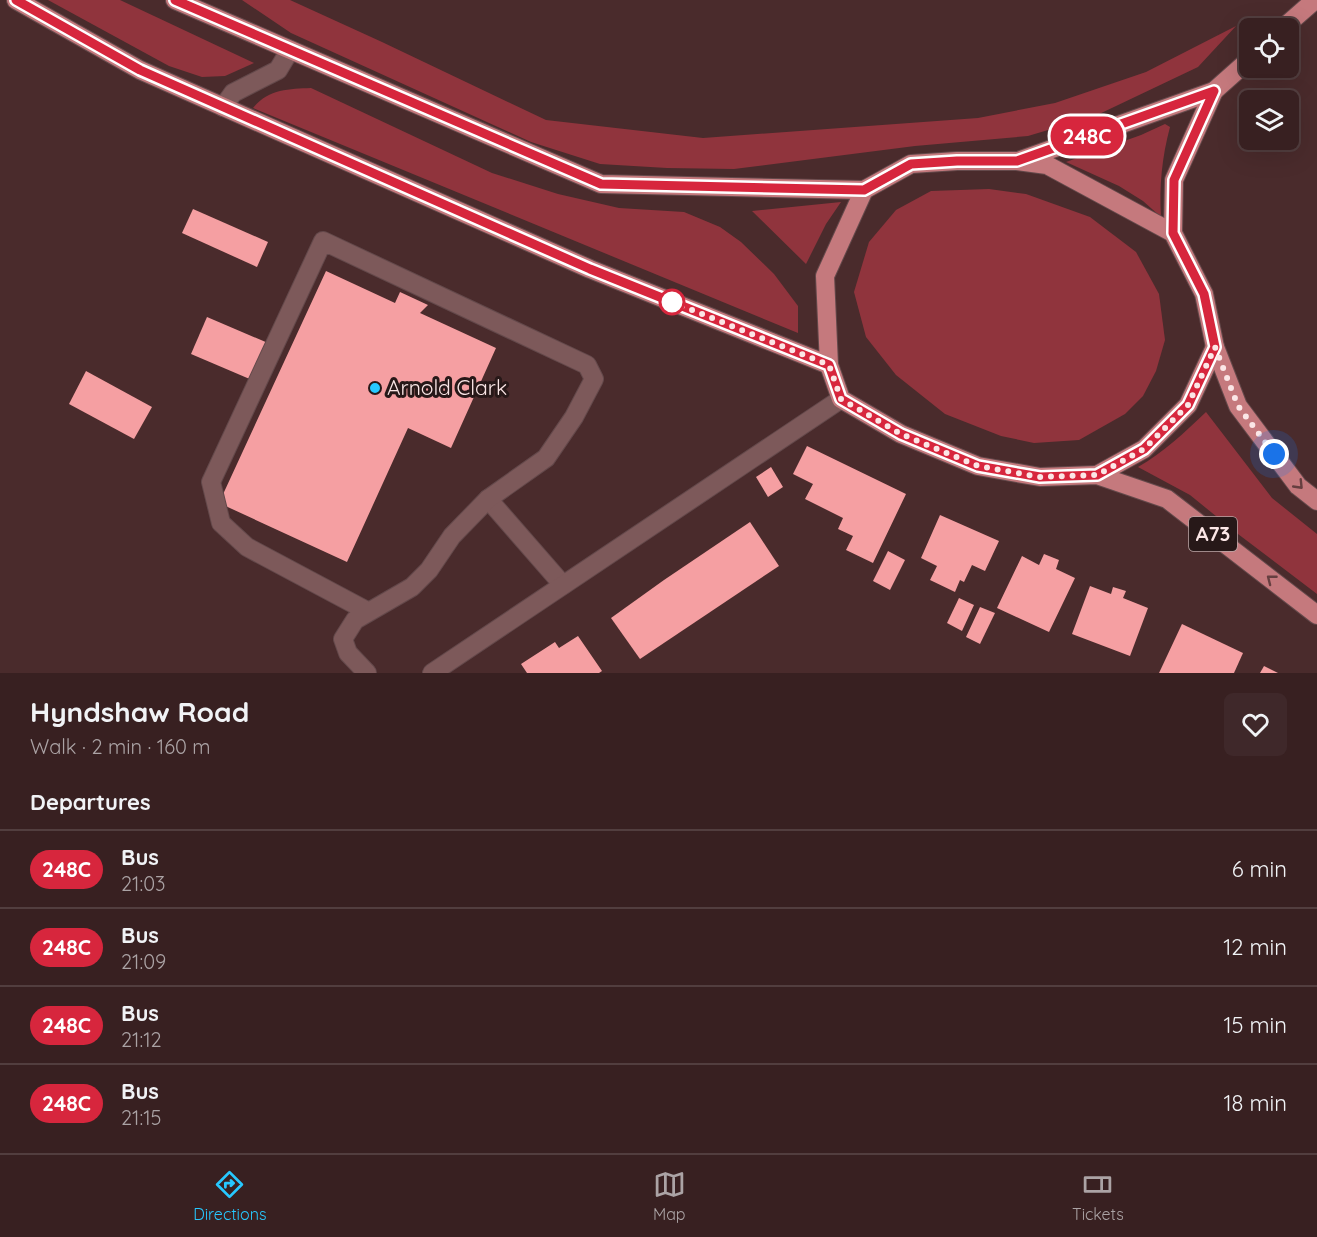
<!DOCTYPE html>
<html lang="en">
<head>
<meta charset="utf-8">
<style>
  :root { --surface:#382021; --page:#3f282a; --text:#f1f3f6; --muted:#aba3a5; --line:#523e3f; --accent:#27c8ff }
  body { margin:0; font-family:Quicksand,sans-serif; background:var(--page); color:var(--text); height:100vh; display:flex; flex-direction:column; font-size:22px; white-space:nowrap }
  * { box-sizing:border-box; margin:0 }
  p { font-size:20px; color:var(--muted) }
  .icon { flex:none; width:33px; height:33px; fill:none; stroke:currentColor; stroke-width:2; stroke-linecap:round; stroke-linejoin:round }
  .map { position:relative; height:673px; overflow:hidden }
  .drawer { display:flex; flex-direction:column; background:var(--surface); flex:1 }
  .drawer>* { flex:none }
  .badge { padding:0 12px; border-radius:20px; font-size:21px; line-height:39px }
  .controls { position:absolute; left:1239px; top:18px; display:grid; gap:12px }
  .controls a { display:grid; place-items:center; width:60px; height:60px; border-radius:9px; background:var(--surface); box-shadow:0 6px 24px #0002,0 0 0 2px var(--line); font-size:30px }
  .you { position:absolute; width:30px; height:30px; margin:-15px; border:4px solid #fff; border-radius:50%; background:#1a73e8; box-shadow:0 0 0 9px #1a73e833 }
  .map>.badge { position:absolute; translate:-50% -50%; box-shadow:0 0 0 3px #fff }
  h2 { padding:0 30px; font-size:22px; line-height:54px }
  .round { display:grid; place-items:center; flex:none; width:63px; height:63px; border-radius:9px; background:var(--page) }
  .summary { display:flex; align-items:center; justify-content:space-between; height:102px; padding:0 30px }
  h1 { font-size:28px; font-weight:700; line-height:45px }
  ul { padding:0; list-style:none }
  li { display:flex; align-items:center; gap:18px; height:78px; padding:0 30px; border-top:2px solid var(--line) }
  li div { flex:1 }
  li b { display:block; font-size:22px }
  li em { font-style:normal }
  li .badge { min-width:66px; font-weight:700; text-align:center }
  .menu { display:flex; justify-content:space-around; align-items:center; height:84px; border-top:2px solid var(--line); background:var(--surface); font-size:16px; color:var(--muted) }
  .menu a { display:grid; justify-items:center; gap:3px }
  .menu .active { color:var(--accent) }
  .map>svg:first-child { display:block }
  .green { fill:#90343d }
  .building { fill:#f59fa2 }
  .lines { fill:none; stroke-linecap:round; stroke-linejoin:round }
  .minor-casing { stroke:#64494b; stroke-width:20 }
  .major-casing { stroke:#64494b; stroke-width:20 }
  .minor { stroke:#7d595a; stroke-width:18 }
  .major { stroke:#c5797d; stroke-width:18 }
  .oneway { stroke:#663f40 }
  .line-casing { stroke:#fff; stroke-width:14 }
  .line { stroke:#d7263d; stroke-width:9 }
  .walk { stroke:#fbe6e6; stroke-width:6; stroke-dasharray:0 10.8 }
  .stop-dot { fill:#fff; stroke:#d7263d; stroke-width:3 }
  .poi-dot { fill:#27c8ff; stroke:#271818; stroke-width:2 }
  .labels { text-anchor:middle; stroke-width:6; stroke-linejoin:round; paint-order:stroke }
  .shield { fill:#271818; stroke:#bba8a8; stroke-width:1.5 }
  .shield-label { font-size:20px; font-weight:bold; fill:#fbe6e6 }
  .poi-label { font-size:21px; fill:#fbe6e6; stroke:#271818; text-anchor:start }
</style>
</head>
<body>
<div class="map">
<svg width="1317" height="673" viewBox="0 0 1317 673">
  <rect width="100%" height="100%" fill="#4a2b2c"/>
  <!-- green -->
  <g class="green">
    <polygon points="48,0 120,0 254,63 225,76 202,77 169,66"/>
    <polygon points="242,0 290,0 382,42 546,120 703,138 978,118 1055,103 1146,72 1236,26 1198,67 1095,116 1028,136 915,146 734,169 667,168 600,164 531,142 291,33"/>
    <path d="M 311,88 L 492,173 L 558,194 L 619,208 L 684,212 L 720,227 L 741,242 L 774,274 L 798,306 L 798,333 L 253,108 C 268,89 289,89 311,88 Z"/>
    <path d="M 1165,124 L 1170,127 C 1162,157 1159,186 1161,217 L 1143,201 L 1119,186 L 1066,162 L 1141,135 Z"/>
    <polygon points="989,189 1026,194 1090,217 1136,252 1159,294 1165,340 1156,371 1143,396 1125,414 1079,440 1034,443 1001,436 945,414 896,375 866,337 854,292 869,242 896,210 931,191"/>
    <polygon points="841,202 826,224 806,264 752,211"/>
    <path d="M 1206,412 L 1272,498 L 1317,534 L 1317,594 L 1238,534 L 1190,495 L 1138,467 C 1164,452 1184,433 1206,412 Z"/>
  </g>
  <!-- building -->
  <g class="building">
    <polygon points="193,209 268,242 257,267 182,233"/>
    <polygon points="326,271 395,303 400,292 428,305 420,313 496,348 451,448 408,428 347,562 219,503"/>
    <polygon points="207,317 268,343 252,380 191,354"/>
    <polygon points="86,371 152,407 134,439 69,404"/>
    <polygon points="807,446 906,494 873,563 846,550 853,536 838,529 843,518 805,499 813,484 793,474"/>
    <polygon points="771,467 783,487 768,497 756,477"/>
    <polygon points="940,515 999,541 985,571 972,565 964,582 960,580 955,592 930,580 937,566 921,558"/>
    <polygon points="750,522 779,566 640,659 611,618 664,580"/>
    <polygon points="888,551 905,560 890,590 873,581"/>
    <polygon points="1044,554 1059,560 1056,569 1075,578 1049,632 997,608 1022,556 1039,565"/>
    <polygon points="1090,586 1111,594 1113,587 1126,591 1123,598 1148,608 1130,656 1072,634"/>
    <polygon points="959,598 974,605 962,631 947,623"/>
    <polygon points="980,607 995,613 980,644 966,637"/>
    <polygon points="1182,624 1243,653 1234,673 1159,673"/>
    <polygon points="578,636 602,671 599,673 527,673 521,664 555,642 559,648"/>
    <polygon points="1264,666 1278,673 1260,673"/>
  </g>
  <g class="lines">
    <defs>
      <g id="minor">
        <polyline points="223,107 233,93 278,70 290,50"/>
        <polyline points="488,499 563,585"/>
        <polyline points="367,673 348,653 343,639 355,620 412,587 429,570 452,536 488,499 546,458 574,417 594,379 587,365 323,241 211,482 221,523 247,547 369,612"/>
        <polyline points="432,673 841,399"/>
      </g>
      <g id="major">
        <polyline points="16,0 140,70 590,269 829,365"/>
        <polyline points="175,0 601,184 864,190 911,164 957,161 1017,161 1047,165 1173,233 1204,294 1215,347 1238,406 1298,486 1317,501"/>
        <polyline points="1283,28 1315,0"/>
        <polyline points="1021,160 1214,91 1250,59"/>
        <polyline points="864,190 825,276 829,365 841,399 901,434 978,466 1040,477 1097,475 1167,499 1317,615"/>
        <polyline points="1173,233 1174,180 1214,91"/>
        <polyline points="1097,475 1144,449 1188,405 1215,347"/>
      </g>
    </defs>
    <!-- minor casing -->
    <use href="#minor" class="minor-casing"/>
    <!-- major casing -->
    <use href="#major" class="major-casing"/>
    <!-- minor -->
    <use href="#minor" class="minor"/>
    <!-- major -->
    <use href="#major" class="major"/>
  </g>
  <!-- one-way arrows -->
  <defs><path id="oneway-chevron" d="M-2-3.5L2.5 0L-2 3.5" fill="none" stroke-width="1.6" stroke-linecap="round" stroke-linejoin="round" transform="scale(1.5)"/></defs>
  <g class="oneway">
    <use href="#oneway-chevron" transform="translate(1299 485) rotate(46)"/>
    <use href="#oneway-chevron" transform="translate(1271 579) rotate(-142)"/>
  </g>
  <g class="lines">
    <defs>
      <polyline id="line" points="16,0 140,70 590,269 829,365 841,399 901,434 978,466 1040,477 1097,475 1144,449 1188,405 1215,347 1204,294 1173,233 1174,180 1214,91 1017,161 957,161 911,164 864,190 601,184 175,0"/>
    </defs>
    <!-- line casing -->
    <use href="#line" class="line-casing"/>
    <!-- line -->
    <use href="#line" class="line"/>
    <!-- walk -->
    <polyline class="walk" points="672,302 829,365 841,399 901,434 978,466 1040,477 1097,475 1144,449 1188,405 1215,347 1238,406 1274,454"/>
  </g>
  <!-- markers -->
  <circle class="stop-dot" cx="672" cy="302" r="12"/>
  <circle class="poi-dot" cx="375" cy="388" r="6"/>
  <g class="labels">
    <!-- shield labels -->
    <rect class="shield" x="1189" y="517" width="48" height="34" rx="4.5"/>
    <g class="shield-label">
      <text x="1213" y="541">A73</text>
    </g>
    <!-- poi labels -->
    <g class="poi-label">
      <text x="387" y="395">Arnold Clark</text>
    </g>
  </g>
</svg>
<div class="controls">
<a><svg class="icon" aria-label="locate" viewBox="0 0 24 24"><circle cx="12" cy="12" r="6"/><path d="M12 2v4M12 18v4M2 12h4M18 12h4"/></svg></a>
<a><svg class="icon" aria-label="layers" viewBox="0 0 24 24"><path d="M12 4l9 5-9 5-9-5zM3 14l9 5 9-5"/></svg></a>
</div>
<div class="you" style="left:1274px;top:454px"></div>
<b class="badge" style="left:1087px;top:136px;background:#d7263d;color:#fff">248C</b>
</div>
<section class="drawer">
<div class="summary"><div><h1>Hyndshaw Road</h1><p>Walk · 2 min · 160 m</p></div><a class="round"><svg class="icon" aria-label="heart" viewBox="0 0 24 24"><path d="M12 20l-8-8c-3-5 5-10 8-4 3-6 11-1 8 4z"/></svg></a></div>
<h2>Departures</h2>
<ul>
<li><span class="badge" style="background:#d7263d;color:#fff">248C</span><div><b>Bus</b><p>21:03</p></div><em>6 min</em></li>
<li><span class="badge" style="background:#d7263d;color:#fff">248C</span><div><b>Bus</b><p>21:09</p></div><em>12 min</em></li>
<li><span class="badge" style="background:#d7263d;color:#fff">248C</span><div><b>Bus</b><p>21:12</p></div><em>15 min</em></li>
<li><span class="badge" style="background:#d7263d;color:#fff">248C</span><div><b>Bus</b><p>21:15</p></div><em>18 min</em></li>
</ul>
</section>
<nav class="menu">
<a class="active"><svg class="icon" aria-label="directions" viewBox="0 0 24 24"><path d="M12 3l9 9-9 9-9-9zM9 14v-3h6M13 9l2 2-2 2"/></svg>Directions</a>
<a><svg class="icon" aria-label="map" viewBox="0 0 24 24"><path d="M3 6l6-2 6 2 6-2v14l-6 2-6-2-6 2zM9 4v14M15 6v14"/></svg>Map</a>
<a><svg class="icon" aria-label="tickets" viewBox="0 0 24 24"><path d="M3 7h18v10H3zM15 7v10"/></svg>Tickets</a>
</nav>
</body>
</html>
